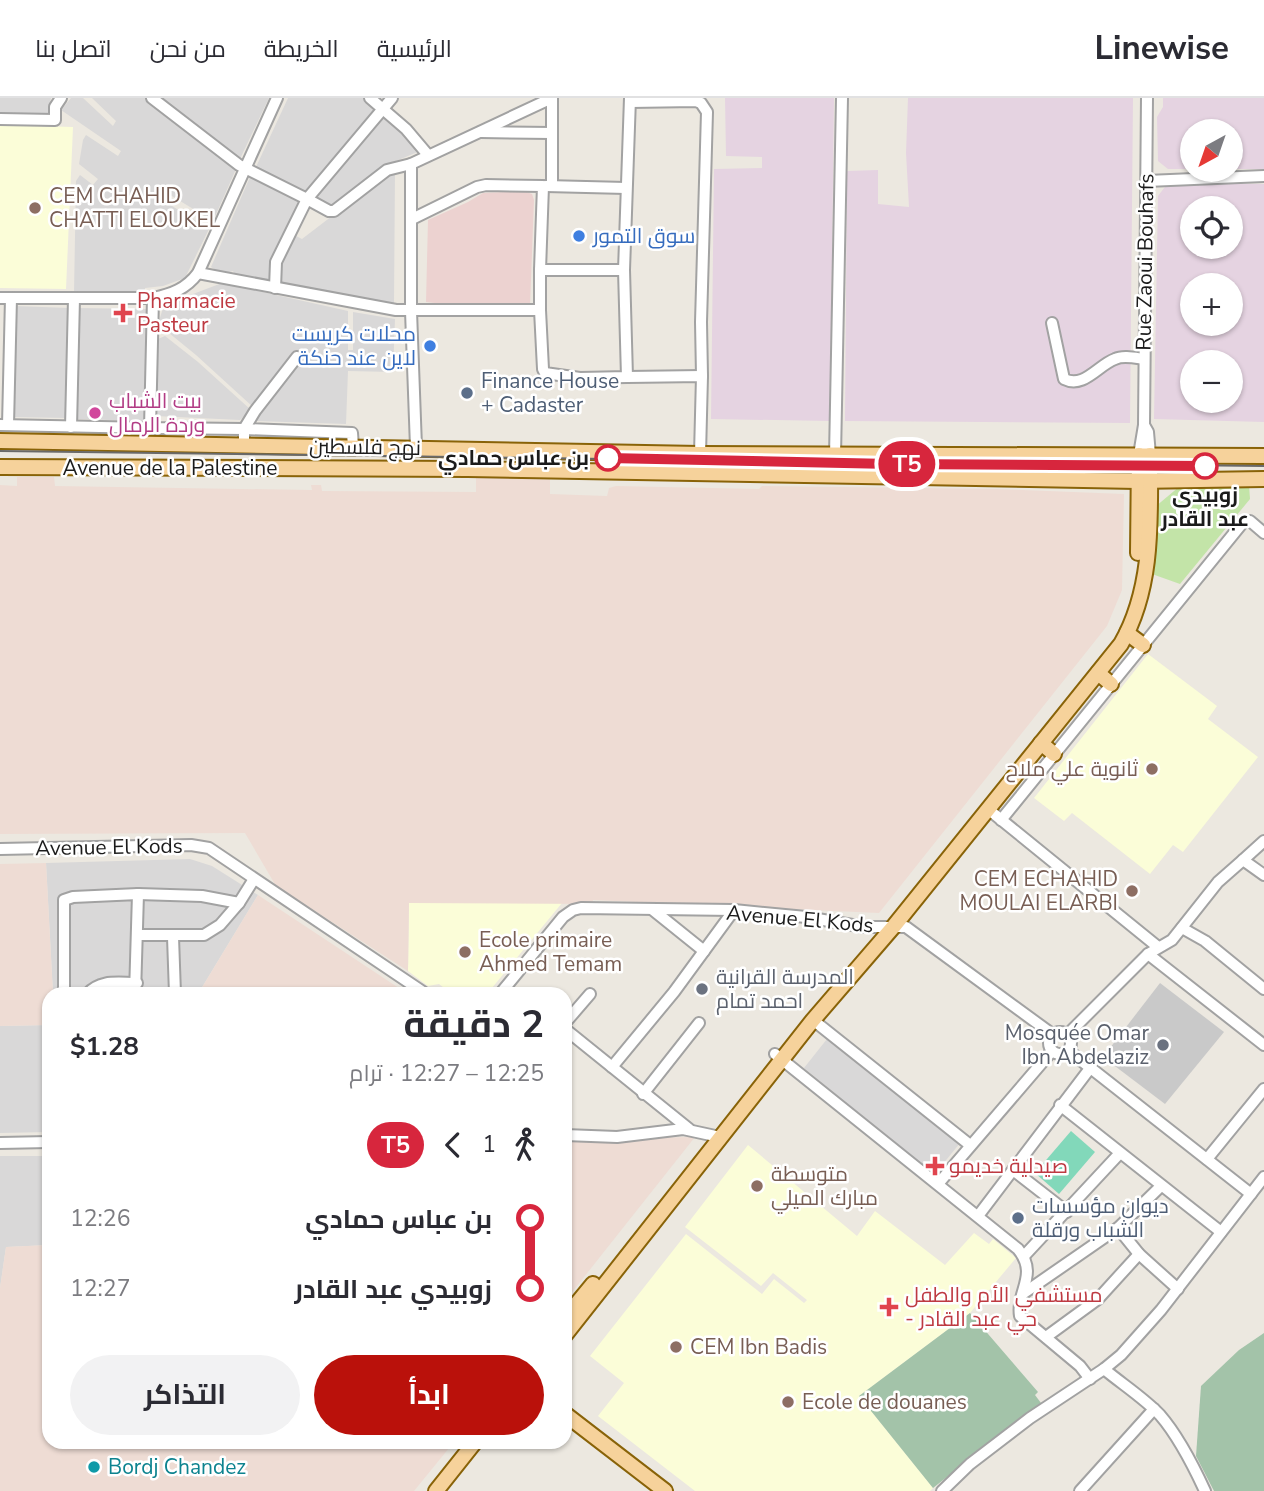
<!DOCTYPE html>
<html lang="ar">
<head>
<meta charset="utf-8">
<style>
  :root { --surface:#fff; --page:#f2f2f3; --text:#2b2b33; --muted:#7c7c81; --line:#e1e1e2; --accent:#ba110b }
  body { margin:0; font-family:"Nunito Sans",Cairo,sans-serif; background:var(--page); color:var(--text); direction:rtl; height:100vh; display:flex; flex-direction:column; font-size:26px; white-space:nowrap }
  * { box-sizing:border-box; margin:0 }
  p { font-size:23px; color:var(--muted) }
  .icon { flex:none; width:38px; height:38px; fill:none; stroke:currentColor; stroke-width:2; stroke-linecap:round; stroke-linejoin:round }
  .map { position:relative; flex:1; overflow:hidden; direction:ltr }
  .drawer { position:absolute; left:42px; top:889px; width:530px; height:462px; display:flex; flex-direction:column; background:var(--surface); border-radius:21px; box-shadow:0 2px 5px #0004; direction:rtl }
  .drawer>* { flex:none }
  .badge { padding:0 14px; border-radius:23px; font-size:24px; line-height:46px }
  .needle { width:46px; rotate:220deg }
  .buttons { position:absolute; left:1180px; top:21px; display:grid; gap:14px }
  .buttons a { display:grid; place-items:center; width:63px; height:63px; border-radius:50%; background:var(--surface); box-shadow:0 2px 5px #0004; font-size:35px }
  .map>.badge { position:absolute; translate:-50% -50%; box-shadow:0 0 0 4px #fff }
  .legs { display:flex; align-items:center; gap:10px; height:77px; padding:0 28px; font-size:23px }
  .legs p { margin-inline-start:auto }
  .summary { display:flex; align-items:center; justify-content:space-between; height:119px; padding:0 28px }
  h1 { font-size:38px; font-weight:700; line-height:52px }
  .button { display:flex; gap:14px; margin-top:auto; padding:14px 28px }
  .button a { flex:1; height:80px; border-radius:42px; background:var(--accent); color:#fff; font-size:28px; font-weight:700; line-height:80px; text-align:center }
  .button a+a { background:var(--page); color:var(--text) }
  ul { padding:0 28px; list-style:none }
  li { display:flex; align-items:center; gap:24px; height:70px; font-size:26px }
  li i { display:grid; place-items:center; width:10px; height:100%; margin:0 9px; background:currentColor }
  li i::after { content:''; width:18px; height:18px; margin:-9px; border:5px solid; border-radius:50%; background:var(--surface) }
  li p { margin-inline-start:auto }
  li:first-child i { background:linear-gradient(#0000 50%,currentColor 0) }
  li:last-child i { background:linear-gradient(currentColor 50%,#0000 0) }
  header { display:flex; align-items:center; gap:42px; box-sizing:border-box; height:98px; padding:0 35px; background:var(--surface); border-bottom:2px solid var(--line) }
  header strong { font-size:33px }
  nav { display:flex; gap:38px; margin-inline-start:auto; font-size:24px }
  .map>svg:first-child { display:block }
  .residential { fill:#d9d8d8 }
  .commercial { fill:#ecd2d0 }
  .industrial { fill:#e5d3e1; fill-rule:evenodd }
  .education { fill:#fbfdd8 }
  .religious { fill:#c9c9c9 }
  .military { fill:#eedcd4 }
  .grass { fill:#c3e4a8 }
  .cemetery { fill:#a3c3a9 }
  .pitch { fill:#82d8ba }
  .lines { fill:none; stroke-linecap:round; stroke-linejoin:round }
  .minor-casing { stroke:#a2a2a2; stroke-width:14 }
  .major-casing { stroke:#896308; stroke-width:18 }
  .minor { stroke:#fff; stroke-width:10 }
  .major { stroke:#f6d29b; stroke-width:14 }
  .tram { stroke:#696969; stroke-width:2 }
  .line-1-casing { stroke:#fff; stroke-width:16 }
  .line-1 { stroke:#d7263d; stroke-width:10 }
  .education-dot { fill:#8d6e63; stroke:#fff; stroke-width:2.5 }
  .shop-dot { fill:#3f7fe0; stroke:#fff; stroke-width:2.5 }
  .health-dot { fill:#e0444e; stroke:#fff; stroke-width:2.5 }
  .service-dot { fill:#5c6f8a; stroke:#fff; stroke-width:2.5 }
  .hotel-dot { fill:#d1479c; stroke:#fff; stroke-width:2.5 }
  .stop-1-dot { fill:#fff; stroke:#d7263d; stroke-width:3.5 }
  .worship-dot { fill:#6b7280; stroke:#fff; stroke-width:2.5 }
  .culture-dot { fill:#0f9aa8; stroke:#fff; stroke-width:2.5 }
  .labels { text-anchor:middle; stroke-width:5; stroke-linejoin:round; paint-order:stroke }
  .education-label { font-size:21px; fill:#785e54; stroke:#fff; text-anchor:start }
  .shop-label { font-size:21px; fill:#366cbe; stroke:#fff; text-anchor:start }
  .street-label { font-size:21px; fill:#1b1b1b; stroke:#fff }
  .health-label { font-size:21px; fill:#be3a42; stroke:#fff; text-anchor:start }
  .service-label { font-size:21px; fill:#4e5e75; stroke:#fff; text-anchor:start }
  .hotel-label { font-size:21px; fill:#b23c85; stroke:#fff; text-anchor:start }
  .stop-label { font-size:21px; font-weight:bold; fill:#1b1b1b; stroke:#fff; text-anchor:end }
  .worship-label { font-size:21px; fill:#5b616d; stroke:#fff; text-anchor:start }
  .culture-label { font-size:21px; fill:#0d838f; stroke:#fff; text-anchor:start }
</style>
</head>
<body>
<header>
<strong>Linewise</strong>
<nav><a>الرئيسية</a><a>الخريطة</a><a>من نحن</a><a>اتصل بنا</a></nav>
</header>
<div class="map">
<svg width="1264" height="1393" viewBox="0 0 1264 1393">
  <rect width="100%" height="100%" fill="#ece8e0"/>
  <!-- residential -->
  <g class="residential">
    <polygon points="0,0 51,0 48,17 0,16"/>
    <polygon points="71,0 83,0 113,28 116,23 92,0 147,0 237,69 213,123 167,95 164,103 209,131 185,180 163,188 145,190 145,194 74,195 76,83 80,77 93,87 98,81 79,66 83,42 86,37 118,58 121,53 61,12"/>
    <polygon points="159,0 269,0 239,63"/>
    <polygon points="288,0 364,0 378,10 306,95 256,69"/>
    <polygon points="384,16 404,33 420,53 391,65 332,109 313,100"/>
    <polygon points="395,74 394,205 278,184 278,165 294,137 302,141 383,79"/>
    <polygon points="250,79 302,105 271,183 235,177 233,173 223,176 211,169"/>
    <polygon points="222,185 348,213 348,252 353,252 353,214 395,221 393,274 348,273 346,326 256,323 257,315 253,309 196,257 158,226 164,207"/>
    <polygon points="15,208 69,210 66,320 12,319"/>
    <polygon points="77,210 147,211 146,323 74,321"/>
    <polygon points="165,238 198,264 251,312 240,322 156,318 158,241"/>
    <polygon points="190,761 212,768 258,797 198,896 53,896 46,765"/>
    <polygon points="49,927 49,1034 0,1035 0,928"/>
    <polygon points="827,941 960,1045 934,1077 804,970"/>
    <polygon points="0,1058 49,1058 49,1147 6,1149 0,1190"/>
  </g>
  <!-- commercial -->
  <polygon class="commercial" points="524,93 532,96 534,102 530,208 461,208 426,204 428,122 468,104 483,95"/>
  <!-- industrial -->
  <g class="industrial">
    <polygon points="725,0 834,0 830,323 711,321 714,71 762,70 762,59 726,58"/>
    <polygon points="908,0 1133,0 1130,325 845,323 847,73 878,72 878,106 909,109 906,55"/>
    <polygon points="1163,0 1264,0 1264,71 1230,71 1230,33 1192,33 1192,71 1168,71 1158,63 1157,19 1163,9"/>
    <path d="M 1168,85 L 1264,86 L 1264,324 L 1154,321 L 1158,98 ZM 1192,110 L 1230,110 L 1230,149 L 1192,149 ZM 1192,187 L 1230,187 L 1230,226 L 1192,226 ZM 1192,264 L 1230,264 L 1230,303 L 1192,303 Z"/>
  </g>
  <!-- education -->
  <g class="education">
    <polygon points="0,27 73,29 66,191 0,190"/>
    <polygon points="1148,556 1217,608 1208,621 1258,659 1183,754 1173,747 1150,776 1072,715 1064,723 1034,700"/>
    <polygon points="409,805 562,805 487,896 452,896 439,886 428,888 408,873"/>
    <polygon points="748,1047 857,1138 875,1113 945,1167 974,1135 989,1146 993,1141 1016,1160 970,1215 859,1298 933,1390 930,1393 695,1393 598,1318 624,1285 590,1258 686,1136 762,1196 774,1181 804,1205 807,1202 773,1175 761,1188 685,1129"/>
  </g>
  <!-- religious -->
  <polygon class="religious" points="1160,885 1224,934 1165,1006 1103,959"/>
  <!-- military -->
  <g class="military">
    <polygon points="476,376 550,376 550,396 607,398 609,390 616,388 759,391 762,388 996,391 1124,396 1122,492 1107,528 879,815 593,802 592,806 409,805 408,873 276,788 245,735 0,736 0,387 17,388 17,379 54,379 55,388 312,392 311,387 321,387 322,393 476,394"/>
    <polygon points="46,765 53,896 49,896 49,927 0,928 0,766"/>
    <polygon points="258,797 408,896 198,896"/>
    <polygon points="695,1039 565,1203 565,1041"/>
    <polygon points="49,1147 49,1344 454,1344 414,1393 0,1393 0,1190 6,1149"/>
  </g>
  <!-- grass -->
  <polygon class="grass" points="1249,387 1250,401 1180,486 1152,476 1155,409 1180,388"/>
  <!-- cemetery -->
  <g class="cemetery">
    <polygon points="970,1215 1038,1294 1035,1297 1041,1305 933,1390 859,1298"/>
    <polygon points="1264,1235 1264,1393 1214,1393 1196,1358 1201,1288 1239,1252"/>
  </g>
  <!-- pitch -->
  <polygon class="pitch" points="1071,1033 1095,1054 1059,1096 1035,1075"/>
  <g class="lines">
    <defs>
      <g id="minor">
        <polyline points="152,0 239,67 307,101 392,0"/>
        <polyline points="370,0 406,31 428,57"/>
        <polyline points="630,4 696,3 701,5 707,14 701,224 702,278"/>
        <polyline points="0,21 55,22 55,9 61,0"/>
        <polyline points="481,34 552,35"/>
        <polyline points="1147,83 1264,78"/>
        <polyline points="546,88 626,90"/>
        <polyline points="552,88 552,0"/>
        <polyline points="412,121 477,89 486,87 543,88 540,172"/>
        <polyline points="198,175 396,212 540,212 540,172 624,172 630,0"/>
        <polyline points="275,190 276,164 307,101 329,113 334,113 387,72 411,66"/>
        <polyline points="0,200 153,200"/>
        <polyline points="540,212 543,271 545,275 580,280 627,279 624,172"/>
        <path d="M 1052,225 L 1064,281 C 1084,291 1098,267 1115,261 C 1123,257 1136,260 1144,261"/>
        <polyline points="297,259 255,313 244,331 352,335 353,348"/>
        <polyline points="627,279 702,278 700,356"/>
        <polyline points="0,327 150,330"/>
        <polyline points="8,327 11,200"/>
        <polyline points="1144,327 1148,334 1150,357"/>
        <polyline points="71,329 74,200"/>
        <path d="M 244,347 L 244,331 L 150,330 L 153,200 C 172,196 186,191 198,175 L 277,0"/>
        <polyline points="416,349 411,213 411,66 552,0"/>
        <polyline points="1139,357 1144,327 1147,0"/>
        <polyline points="835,358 842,0"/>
        <polyline points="988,711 1158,849"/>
        <polyline points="1001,722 1244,423 1250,423 1264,435"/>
        <polyline points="0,751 191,747 209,750 426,896"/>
        <polyline points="1243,762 1264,743"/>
        <polyline points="138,796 202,798 239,805 254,781"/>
        <polyline points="653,812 704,853"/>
        <polyline points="1182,830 1205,843 1264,891"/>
        <polyline points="138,837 204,837 220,827 239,805"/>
        <polyline points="173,839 175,896"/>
        <polyline points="1148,856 1264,947"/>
        <polyline points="64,896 64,802 73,799 138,796 135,896"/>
        <path d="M 87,896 C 101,881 117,885 137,885"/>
        <polyline points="500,896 563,819 573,812 581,810 734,812 806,819 864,829 906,829 1052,936"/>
        <polyline points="813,922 970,1047"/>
        <polyline points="565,925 590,896"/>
        <polyline points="565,931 689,1031"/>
        <circle cx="1060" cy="945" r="11"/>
        <polyline points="1068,936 1148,856 1172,842 1218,784 1243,762 1264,777"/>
        <polyline points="1069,953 1251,1096"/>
        <path d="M 775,956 L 1018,1151 C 1039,1177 1016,1193 1020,1218 L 1080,1268 L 1090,1281"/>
        <polyline points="612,969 674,894 734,812"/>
        <polyline points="643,996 699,925"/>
        <polyline points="1060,1007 1221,1134"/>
        <polyline points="565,1037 617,1039 683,1031 720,1039"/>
        <polyline points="0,1045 49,1044"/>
        <polyline points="1207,1061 1264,991"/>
        <polyline points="1013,1072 1067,1114"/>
        <polyline points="938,1086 1052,953"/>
        <polyline points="978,1118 1091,969"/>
        <polyline points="1118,1130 1161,1088"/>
        <polyline points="1024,1158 1120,1055"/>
        <polyline points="1024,1195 1118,1130 1139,1156 1178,1191"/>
        <polyline points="1046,1239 1098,1201 1139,1156"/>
        <path d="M 1104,1271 C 1122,1286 1144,1300 1160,1317 C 1179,1339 1193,1367 1205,1393"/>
        <polyline points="942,1393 970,1366 1030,1320 1104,1271 1121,1257 1161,1212 1264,1079"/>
        <polyline points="1080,1393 1154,1311"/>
      </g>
      <g id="major">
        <polyline points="0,343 700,356 1264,358"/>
        <polyline points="0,369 468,371 1137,383 1264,381"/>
        <polyline points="1138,455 1139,357"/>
        <polyline points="1127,535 1143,547"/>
        <polyline points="1098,575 1111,586"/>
        <polyline points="1041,645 1054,656"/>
        <polyline points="565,1220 593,1186"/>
        <path d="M 565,1237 L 813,922 L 894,828 L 1121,546 C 1154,489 1150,420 1150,357"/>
        <polyline points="565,1316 665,1393"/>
        <polyline points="436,1393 475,1344"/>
      </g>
    </defs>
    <!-- minor casing -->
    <use href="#minor" class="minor-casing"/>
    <!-- major casing -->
    <use href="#major" class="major-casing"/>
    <!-- minor -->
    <use href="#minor" class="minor"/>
    <!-- major -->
    <use href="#major" class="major"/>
    <!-- tram -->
    <path class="tram" d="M 0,353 C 421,357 843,366 1264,368"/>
  </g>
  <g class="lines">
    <defs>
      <polyline id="line-1" points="608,360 891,366 1205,368"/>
    </defs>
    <!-- line-1 casing -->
    <use href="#line-1" class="line-1-casing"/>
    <!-- line-1 -->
    <use href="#line-1" class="line-1"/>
  </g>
  <!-- markers -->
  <g class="education-dot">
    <circle cx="35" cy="110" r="7"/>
    <circle cx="1152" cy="671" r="7"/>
    <circle cx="1132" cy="793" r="7"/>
    <circle cx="465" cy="854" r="7"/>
    <circle cx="757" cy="1088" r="7"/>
    <circle cx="676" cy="1249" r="7"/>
    <circle cx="788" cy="1304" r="7"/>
  </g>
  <g class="shop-dot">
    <circle cx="579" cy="138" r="7"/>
    <circle cx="430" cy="248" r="7"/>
  </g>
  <g class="health-dot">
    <path d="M119.5 204.5h7v7h7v7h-7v7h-7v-7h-7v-7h7z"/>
    <path d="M931.5 1057.5h7v7h7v7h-7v7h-7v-7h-7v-7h7z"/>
    <path d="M885.5 1198.5h7v7h7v7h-7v7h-7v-7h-7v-7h7z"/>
  </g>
  <g class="service-dot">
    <circle cx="467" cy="295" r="7"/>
    <circle cx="1018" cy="1120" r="7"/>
  </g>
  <circle class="hotel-dot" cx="95" cy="315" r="7"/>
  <g class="stop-1-dot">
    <circle cx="608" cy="360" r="12"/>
    <circle cx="1205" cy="368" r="12"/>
  </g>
  <g class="worship-dot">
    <circle cx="702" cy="891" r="7"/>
    <circle cx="1163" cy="947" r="7"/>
  </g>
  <circle class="culture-dot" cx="94" cy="1369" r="7"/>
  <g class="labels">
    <!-- education labels -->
    <g class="education-label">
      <text x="49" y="105">CEM CHAHID<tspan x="49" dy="24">CHATTI ELOUKEL</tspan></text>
      <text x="1138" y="678" text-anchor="end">ثانوية علي ملاح</text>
      <text x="1118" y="788" text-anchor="end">CEM ECHAHID<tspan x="1118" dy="24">MOULAI ELARBI</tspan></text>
      <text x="479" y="849">Ecole primaire<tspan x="479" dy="24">Ahmed Temam</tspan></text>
      <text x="771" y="1083">متوسطة<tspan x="771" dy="24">مبارك الميلي</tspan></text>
      <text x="690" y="1256">CEM Ibn Badis</text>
      <text x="802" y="1311">Ecole de douanes</text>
    </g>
    <!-- shop labels -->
    <g class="shop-label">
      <text x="593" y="145">سوق التمور</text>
      <text x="416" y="243" text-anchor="end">محلات كريست<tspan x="416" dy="24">لاين عند حنكة</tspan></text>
    </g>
    <!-- street labels -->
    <g class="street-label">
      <text transform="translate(1145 164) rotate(-89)" y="7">Rue Zaoui Bouhafs</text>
      <text transform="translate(365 349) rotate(1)" y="7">نهج فلسطين</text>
      <text x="170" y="377">Avenue de la Palestine</text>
      <text transform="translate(109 749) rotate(-1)" y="7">Avenue El Kods</text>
      <text transform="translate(800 821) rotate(5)" y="7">Avenue El Kods</text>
    </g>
    <!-- health labels -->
    <g class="health-label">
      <text x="137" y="210">Pharmacie<tspan x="137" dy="24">Pasteur</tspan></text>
      <text x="949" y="1075">صيدلية خديمو</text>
      <text x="905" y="1204">مستشفي الأم والطفل<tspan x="905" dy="24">- حي عبد القادر</tspan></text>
    </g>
    <!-- service labels -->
    <g class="service-label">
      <text x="481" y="290">Finance House<tspan x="481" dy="24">+ Cadaster</tspan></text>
      <text x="1032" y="1115">ديوان مؤسسات<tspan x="1032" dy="24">الشباب ورقلة</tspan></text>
    </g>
    <!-- hotel labels -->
    <g class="hotel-label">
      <text x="109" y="310">بيت الشباب<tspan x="109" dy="24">وردة الرمال</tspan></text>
    </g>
    <!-- stop labels -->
    <g class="stop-label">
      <text x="589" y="367">بن عباس حمادي</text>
      <text x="1205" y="404" text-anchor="middle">زوبيدي<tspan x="1205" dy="24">عبد القادر</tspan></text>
    </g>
    <!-- worship labels -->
    <g class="worship-label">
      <text x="716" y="886">المدرسة القرانية<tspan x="716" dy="24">احمد تمام</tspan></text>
      <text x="1149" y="942" text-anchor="end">Mosquée Omar<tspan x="1149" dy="24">Ibn Abdelaziz</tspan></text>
    </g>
    <!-- culture labels -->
    <g class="culture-label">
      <text x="108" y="1376">Bordj Chandez</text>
    </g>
  </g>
</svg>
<div class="buttons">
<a><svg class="needle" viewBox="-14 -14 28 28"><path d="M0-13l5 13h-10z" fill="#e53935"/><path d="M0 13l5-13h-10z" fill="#7c7c81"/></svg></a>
<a><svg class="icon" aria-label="locate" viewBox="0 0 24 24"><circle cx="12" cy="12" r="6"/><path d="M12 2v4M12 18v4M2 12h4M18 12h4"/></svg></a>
<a>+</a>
<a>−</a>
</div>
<b class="badge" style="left:907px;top:366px;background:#d7263d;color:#fff">T5</b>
<section class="drawer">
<div class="summary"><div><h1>2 دقيقة</h1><p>12:25 – 12:27 · ترام</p></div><b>$1.28</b></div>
<div class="legs"><svg class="icon" aria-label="walk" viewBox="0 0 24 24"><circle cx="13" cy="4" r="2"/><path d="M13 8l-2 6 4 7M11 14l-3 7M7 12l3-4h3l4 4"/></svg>1<svg class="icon" aria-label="back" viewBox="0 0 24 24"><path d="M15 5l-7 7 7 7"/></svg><b class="badge" style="background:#d7263d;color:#fff">T5</b></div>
<ul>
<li><i style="color:#d7263d"></i><b>بن عباس حمادي</b><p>12:26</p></li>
<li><i style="color:#d7263d"></i><b>زوبيدي عبد القادر</b><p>12:27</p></li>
</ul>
<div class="button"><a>ابدأ</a><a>التذاكر</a></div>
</section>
</div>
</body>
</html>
